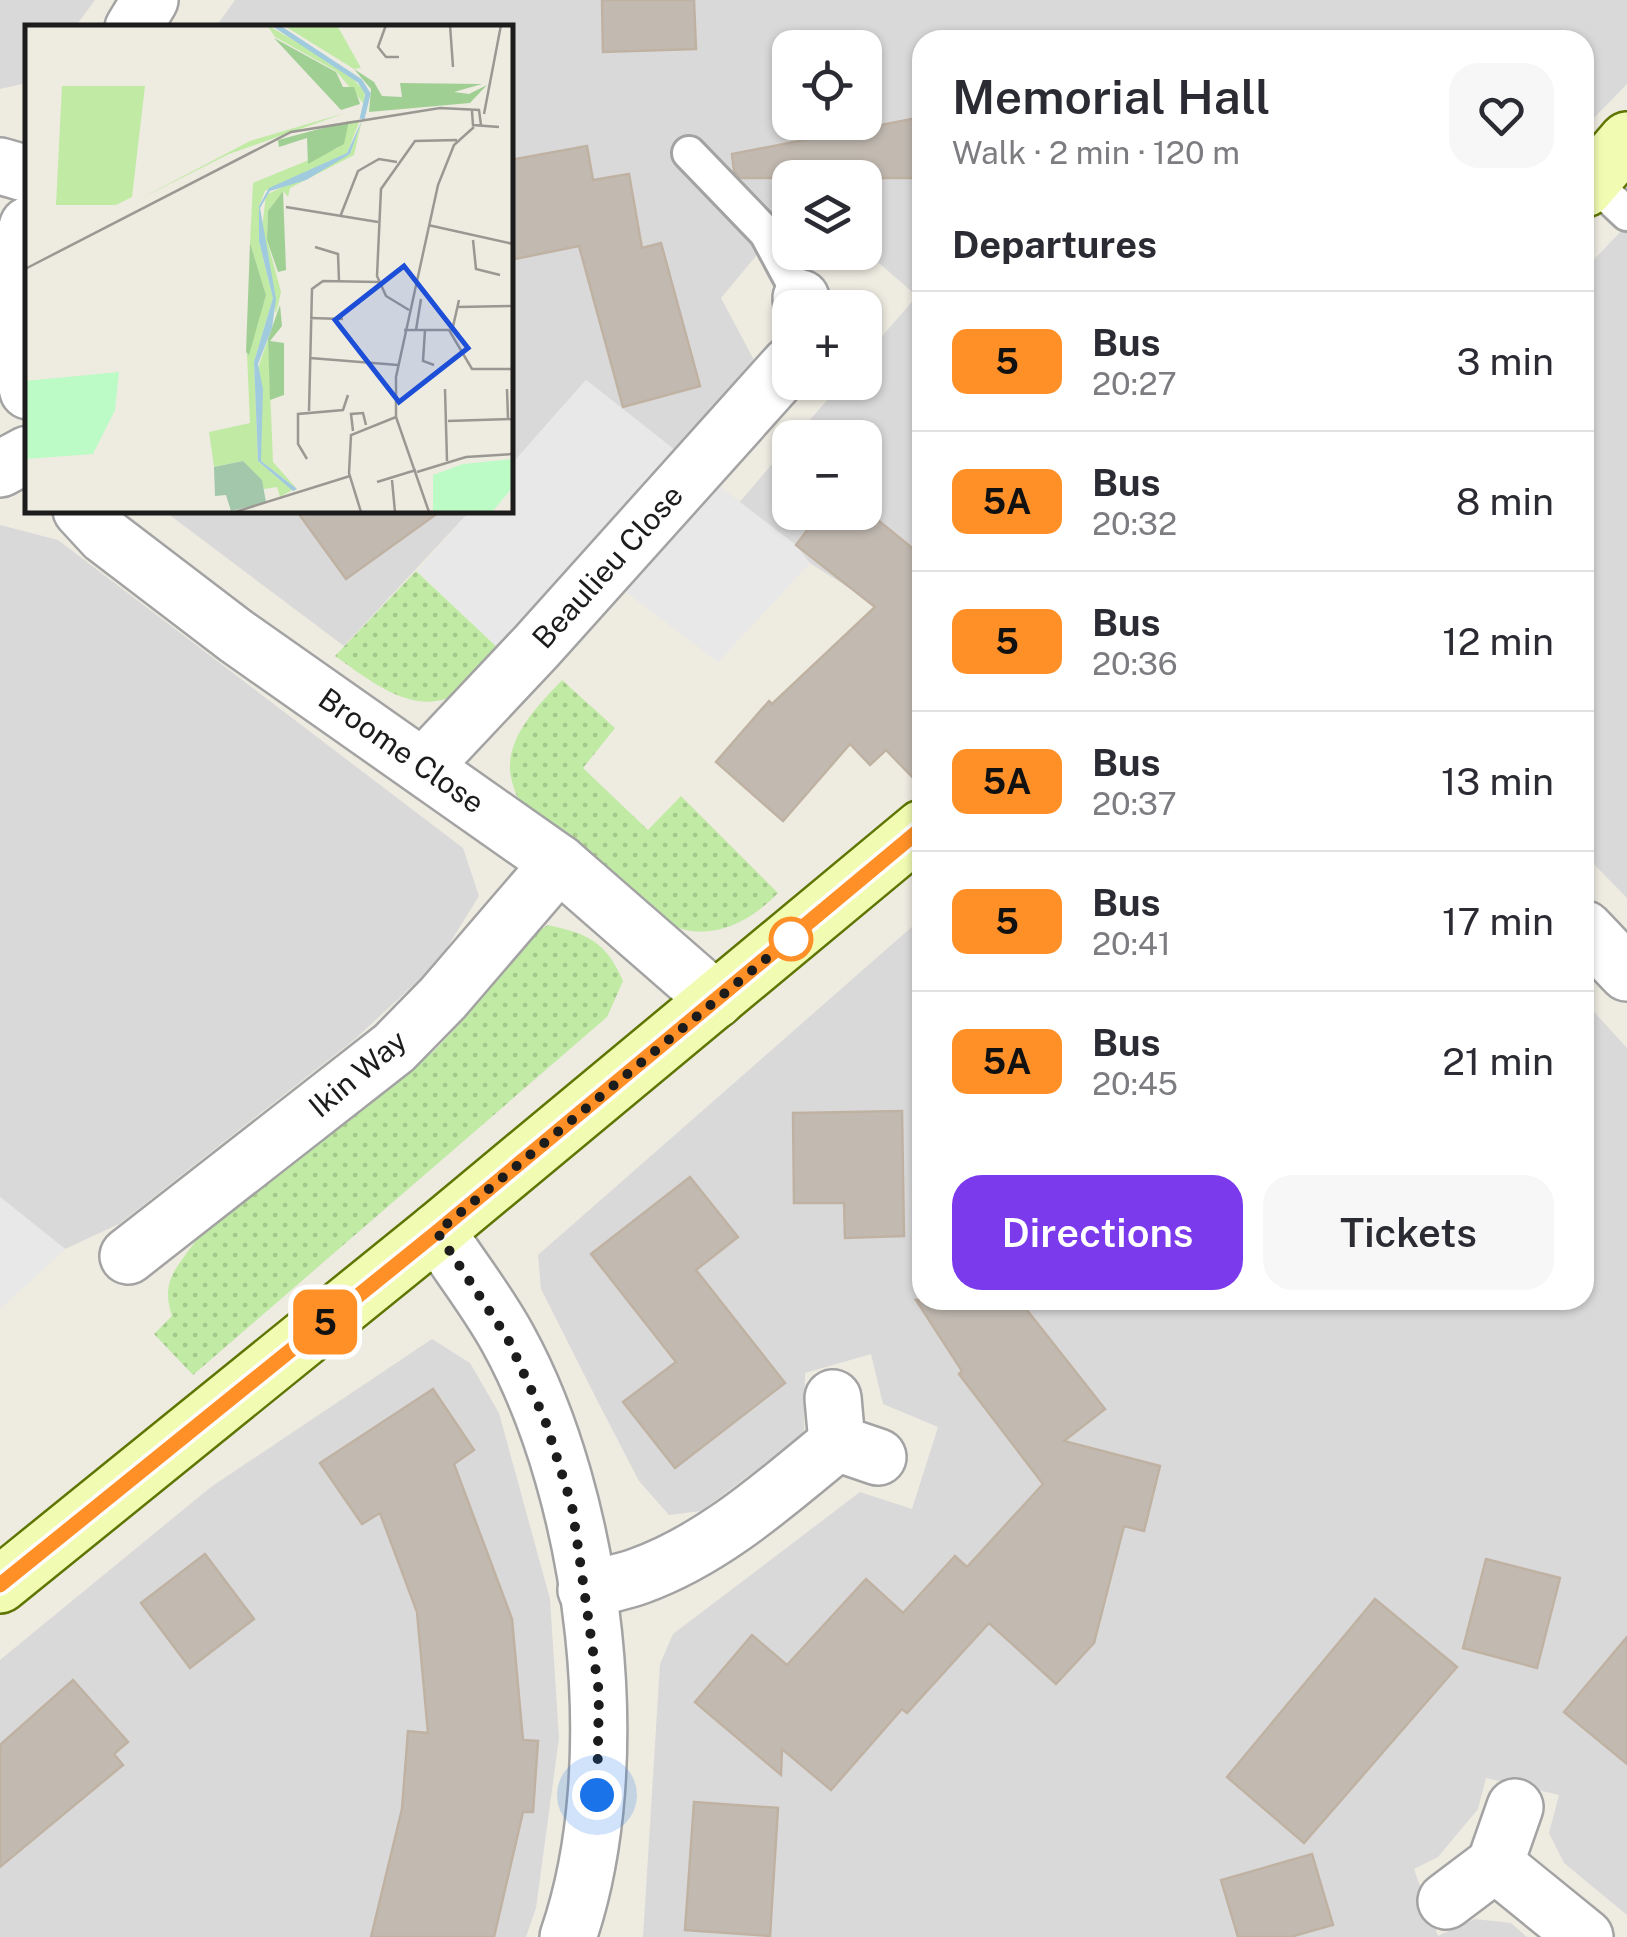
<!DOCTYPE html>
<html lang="en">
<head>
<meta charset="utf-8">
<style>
  :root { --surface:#fff; --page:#f7f7f7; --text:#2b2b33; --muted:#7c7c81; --line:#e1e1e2; --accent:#7c3aed }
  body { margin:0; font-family:"Public Sans",sans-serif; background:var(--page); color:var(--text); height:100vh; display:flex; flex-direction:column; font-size:38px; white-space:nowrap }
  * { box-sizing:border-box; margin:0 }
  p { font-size:32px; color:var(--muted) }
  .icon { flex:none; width:55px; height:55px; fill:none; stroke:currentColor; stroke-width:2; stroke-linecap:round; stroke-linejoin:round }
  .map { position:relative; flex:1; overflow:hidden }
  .panel { position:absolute; left:912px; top:30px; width:682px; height:1280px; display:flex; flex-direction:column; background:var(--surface); border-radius:30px; box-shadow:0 2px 8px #0004 }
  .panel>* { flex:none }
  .badge { padding:0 20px; border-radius:15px; font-size:35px; line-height:65px }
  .fabs { position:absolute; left:772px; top:30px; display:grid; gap:20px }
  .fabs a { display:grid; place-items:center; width:110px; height:110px; border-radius:20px; background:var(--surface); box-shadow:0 2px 8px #0004; font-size:50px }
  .you { position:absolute; width:50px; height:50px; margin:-25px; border:8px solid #fff; border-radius:50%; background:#1a73e8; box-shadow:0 0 0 15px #1a73e833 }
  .map>.badge { position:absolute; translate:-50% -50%; box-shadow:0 0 0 5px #fff }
  h2 { padding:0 40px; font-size:38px; line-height:90px }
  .round { display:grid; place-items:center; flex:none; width:105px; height:105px; border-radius:30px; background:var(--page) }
  .summary { display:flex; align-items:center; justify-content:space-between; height:170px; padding:0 40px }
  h1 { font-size:48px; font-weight:600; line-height:75px }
  .action { display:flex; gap:20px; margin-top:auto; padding:20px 40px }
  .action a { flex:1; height:115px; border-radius:30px; background:var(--accent); color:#fff; font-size:40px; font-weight:600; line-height:115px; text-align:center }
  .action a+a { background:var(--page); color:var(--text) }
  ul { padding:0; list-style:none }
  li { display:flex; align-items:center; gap:30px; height:140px; padding:0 40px; border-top:2px solid var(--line) }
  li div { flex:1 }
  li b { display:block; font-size:38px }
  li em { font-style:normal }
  li .badge { min-width:110px; font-weight:700; text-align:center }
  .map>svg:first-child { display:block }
  .residential { fill:#dad9d9; fill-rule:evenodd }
  .grass { fill:url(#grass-dots) }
  .parking { fill:#e8e8e8 }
  .building { fill:#c2bab1; stroke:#c0b2a3; stroke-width:2.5 }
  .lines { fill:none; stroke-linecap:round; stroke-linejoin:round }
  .lane-casing { stroke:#a3a3a3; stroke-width:38 }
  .street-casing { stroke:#a3a3a3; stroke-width:60 }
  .secondary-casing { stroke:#5e7502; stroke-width:60 }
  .lane { stroke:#fff; stroke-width:32 }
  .street { stroke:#fff; stroke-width:55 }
  .secondary { stroke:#f1fbb2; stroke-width:55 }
  .line-casing { stroke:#fff; stroke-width:22 }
  .line { stroke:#ff9027; stroke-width:15 }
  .walk { stroke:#1c1c1c; stroke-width:10; stroke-dasharray:0 18 }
  .stop-dot { fill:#fff; stroke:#ff9027; stroke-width:5 }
  .labels { text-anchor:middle; stroke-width:8; stroke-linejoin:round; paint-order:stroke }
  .street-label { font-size:30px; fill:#1c1c1c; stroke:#fff }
  .inset-river { fill:none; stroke:#a0cadd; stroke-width:5 }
  .inset-road { fill:none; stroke:#9a9892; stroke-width:2.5 }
  .view { fill:#1d4ed8; fill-opacity:0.15; stroke:#1d4ed8; stroke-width:5 }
  .inset-edge { fill:none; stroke:#1c1c1c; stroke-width:5 }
</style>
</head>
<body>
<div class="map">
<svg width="1627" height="1937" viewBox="0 0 1627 1937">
  <defs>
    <pattern id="grass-dots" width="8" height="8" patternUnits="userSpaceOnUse" patternTransform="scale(2.5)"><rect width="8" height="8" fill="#c1eaa5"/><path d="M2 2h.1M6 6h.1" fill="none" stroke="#a5c88d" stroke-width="1.8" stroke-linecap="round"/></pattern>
  </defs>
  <rect width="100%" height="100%" fill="#eeebe1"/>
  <!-- residential -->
  <g class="residential">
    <polygon points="0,0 95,0 75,27 28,28 27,83 0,89"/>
    <path d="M 235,0 L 1627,0 L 1627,84 L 1585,127 L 1585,40 L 922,40 L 922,570 L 877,606 L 810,563 L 738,504 L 790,443 L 790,512 L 865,512 L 865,438 L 795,437 L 842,383 L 865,382 L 865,356 L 917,296 L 865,251 L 865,178 L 790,178 L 790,215 L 721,298 L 756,364 L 676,451 L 586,380 L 510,466 L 510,28 L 215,28 ZM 790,48 L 865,48 L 865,122 L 790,122 Z"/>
    <polygon points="1627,225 1627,898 1585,855 1585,269"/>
    <polygon points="163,510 471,510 344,646"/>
    <polygon points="0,525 58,540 463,848 479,896 438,962 355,1039 119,1224 65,1249 0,1197"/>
    <polygon points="922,918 922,1300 1585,1300 1585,1002 1627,1048 1627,1915 1564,1863 1549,1833 1559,1795 1486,1778 1478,1809 1438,1857 1414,1869 1438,1936 1475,1919 1511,1923 1527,1937 643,1937 660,1664 673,1634 860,1492 912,1509 938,1427 883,1404 871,1354 805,1373 804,1434 701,1511 669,1515 639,1481 598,1402 541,1289 538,1255"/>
    <polygon points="432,1339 470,1363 499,1413 550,1599 559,1738 536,1908 526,1937 0,1937 0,1660 211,1487"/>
  </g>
  <!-- grass -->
  <g class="grass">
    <path d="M 416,571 L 499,649 C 488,662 476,681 463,690 C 418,722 371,681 335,656 Z"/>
    <path d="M 562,680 L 615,728 L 583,768 L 648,830 L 681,796 L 778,893 C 754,918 719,939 682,929 C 668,925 535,822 523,807 C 517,799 511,781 510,771 C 508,734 539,705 562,680 Z"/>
    <path d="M 548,925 C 589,934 606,942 623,981 L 607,1017 L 193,1375 L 154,1334 L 172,1316 C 160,1280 177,1268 197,1239 L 433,1052 L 465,1018 L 524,940 Z"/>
  </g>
  <!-- parking -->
  <g class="parking">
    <polygon points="586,380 676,451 499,649 417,571 471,510 510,510 510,466"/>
    <polygon points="697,469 796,545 810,563 718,662 602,574"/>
    <polygon points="0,1197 65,1249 0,1309"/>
  </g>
  <!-- building -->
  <g class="building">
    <polygon points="602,0 694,0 696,49 603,52"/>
    <polygon points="922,117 922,178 740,178 734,171 732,154"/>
    <polygon points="587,146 593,180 629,174 642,248 661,243 700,386 623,407 579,246 510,260 510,160"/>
    <polygon points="296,510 442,510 346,579"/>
    <polygon points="821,512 868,512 922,556 922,787 886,750 870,765 850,744 783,821 716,762 769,701 772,704 875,607 796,545"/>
    <polygon points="902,1111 904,1236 845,1238 844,1203 794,1203 793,1113"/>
    <polygon points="690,1177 738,1237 696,1270 785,1383 675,1468 623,1402 676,1362 591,1254"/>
    <polygon points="916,1300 1019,1300 1105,1409 1064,1441 1160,1466 1144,1531 1124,1526 1094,1643 1056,1684 989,1623 907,1713 902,1709 831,1790 782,1749 781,1775 695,1702 752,1635 787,1665 866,1579 903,1613 955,1556 967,1567 1043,1484 959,1374 962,1371"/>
    <polygon points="433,1389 474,1450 454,1464 512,1619 523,1740 538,1741 533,1812 523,1812 494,1937 371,1937 402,1809 408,1731 428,1733 417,1612 380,1513 362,1524 320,1463"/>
    <polygon points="205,1554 254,1619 190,1668 141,1603"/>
    <polygon points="1486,1559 1560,1578 1537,1668 1463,1648"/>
    <polygon points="1375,1599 1457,1667 1304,1843 1227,1777"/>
    <polygon points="1627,1637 1627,1764 1564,1712"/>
    <polygon points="73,1680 128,1742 114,1754 123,1765 0,1867 0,1745"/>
    <polygon points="694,1802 778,1808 770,1936 685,1930"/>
    <polygon points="1312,1854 1333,1925 1290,1937 1238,1937 1221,1880"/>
  </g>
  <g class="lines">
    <defs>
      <g id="lane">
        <polyline points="689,153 766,233 801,298"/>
        <polyline points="1592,181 1627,214"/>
      </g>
      <g id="street">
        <polyline points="133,28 150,0"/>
        <polyline points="0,166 28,174"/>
        <path d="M 28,225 C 9,279 14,337 28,391"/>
        <polyline points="801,298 802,308"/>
        <polyline points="0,469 28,454"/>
        <polyline points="81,510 105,536 236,636 559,863 716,1000"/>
        <polyline points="423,767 536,647 790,364"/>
        <polyline points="1585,929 1627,973"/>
        <path d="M 437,1231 C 460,1267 488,1302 508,1339 C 596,1499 628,1764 568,1937"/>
        <polyline points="128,1256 394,1048 443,998 559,863"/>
        <polyline points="833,1398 837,1443 878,1457"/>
        <path d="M 586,1590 C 603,1586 622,1582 639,1576 C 714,1549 776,1493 837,1443"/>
        <polyline points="1495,1864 1585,1937"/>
        <polyline points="1446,1901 1495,1864 1515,1807"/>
      </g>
      <g id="secondary">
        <polyline points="1585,189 1627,140"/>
        <polyline points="0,1585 437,1231 922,828"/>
      </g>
    </defs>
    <!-- lane casing -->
    <use href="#lane" class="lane-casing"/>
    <!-- street casing -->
    <use href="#street" class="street-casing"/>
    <!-- secondary casing -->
    <use href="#secondary" class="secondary-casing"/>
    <!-- lane -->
    <use href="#lane" class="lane"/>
    <!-- street -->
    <use href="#street" class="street"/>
    <!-- secondary -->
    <use href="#secondary" class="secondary"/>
  </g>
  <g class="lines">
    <defs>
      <polyline id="line" points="0,1585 437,1232 922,828"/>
    </defs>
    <!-- line casing -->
    <use href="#line" class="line-casing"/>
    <!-- line -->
    <use href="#line" class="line"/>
    <!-- walk -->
    <polyline class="walk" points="597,1795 599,1693 572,1506 545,1420 508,1339 437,1232 796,934 791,939"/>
  </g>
  <!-- markers -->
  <circle class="stop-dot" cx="791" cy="939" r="20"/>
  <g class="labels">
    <!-- street labels -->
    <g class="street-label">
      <text transform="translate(608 567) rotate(-48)" y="10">Beaulieu Close</text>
      <text transform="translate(401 751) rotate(35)" y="10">Broome Close</text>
      <text transform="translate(358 1074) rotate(-40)" y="10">Ikin Way</text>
    </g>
  </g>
  <!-- overview -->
  <g transform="translate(25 25)">
    <rect width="488" height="488" fill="#eeebe1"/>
    <path d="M 242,0 L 316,42 L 340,66 L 339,79 L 311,46 L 250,12 ZM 258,0 L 312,0 L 336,43 L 329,44 ZM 37,61 L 120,61 L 107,172 L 91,180 L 31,180 ZM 320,88 L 204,129 L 111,176 L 225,116 ZM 335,95 L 322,128 L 240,166 L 234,181 L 234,216 L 248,273 L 229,337 L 233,436 L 267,465 L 255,472 L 252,462 L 239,464 L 218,436 L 189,442 L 184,407 L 225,398 L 222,329 L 241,270 L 225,218 L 228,158 L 313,123 L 324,96 ZM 337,95 L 329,130 L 265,163 L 263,172 L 258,166 L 243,186 L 242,215 L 256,267 L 251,289 L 236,212 L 241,170 L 325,129 ZM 243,314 L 248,437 L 272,464 L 236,436 L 233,343 Z" fill="#c1eaa5"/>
    <path d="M 249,13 L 311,47 L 318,62 L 329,62 L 335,79 L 316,85 ZM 329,44 L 349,57 L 357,71 L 377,72 L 375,58 L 457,59 L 429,67 L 444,69 L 462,60 L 445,78 L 344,87 L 346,64 ZM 324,96 L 319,119 L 283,139 L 282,113 L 254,122 L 253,115 ZM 258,166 L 261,245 L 253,247 L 242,215 L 243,186 ZM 225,218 L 241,270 L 224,330 L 221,327 ZM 255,280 L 257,301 L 245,316 L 259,318 L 259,370 L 245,375 L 243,314 Z" fill="#a0cf94"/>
    <path d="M 218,436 L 237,455 L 241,477 L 206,486 L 201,470 L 190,471 L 189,442 Z" fill="#a2c7ab"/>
    <path d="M 94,347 L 90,385 L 68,429 L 0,434 L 0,356 ZM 487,434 L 487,463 L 467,487 L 408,487 L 408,450 L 438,439 Z" fill="#bcfbc6"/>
    <path d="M 337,95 L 325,129 L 281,155 L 245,166 L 235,183 L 251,274 L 247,303 L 233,339 L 238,364 L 236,436 L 272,464 L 268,466 L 233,436 L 229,337 L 248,273 L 234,216 L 234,181 L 244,163 L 322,128 Z" fill="#a0cadd"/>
    <path class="inset-river" d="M 250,0 L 335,56 L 343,69 L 337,94"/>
    <path class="inset-road" d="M 361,0 L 353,22 L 361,32 L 374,32M 425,0 L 428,42M 447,86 L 448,100 L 474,102M 459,89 L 476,0M 261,182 L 353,197M 315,192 L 333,146 L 354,134 L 372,137M 403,200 L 488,219M 448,215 L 451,244 L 475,250M 290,222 L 313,229 L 314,256M 0,244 L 266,107 L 415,83 L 454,85 L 456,100M 432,282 L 488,281M 384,285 L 361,271 L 352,251 L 356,164 L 390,116 L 432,115M 285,293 L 318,294M 379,305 L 424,305 L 447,344 L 488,344M 391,305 L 396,274M 400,305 L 398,336 L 409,340M 427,306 L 434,275M 285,333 L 373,340M 420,364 L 422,436M 482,364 L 483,394M 284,386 L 287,264 L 298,256 L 354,257M 423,396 L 488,394M 328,406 L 326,389 L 338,388 L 341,400M 282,434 L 273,419 L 273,389 L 318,385 L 323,370M 392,447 L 441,432 L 488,429M 367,455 L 370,487M 352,457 L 391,445M 210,487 L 325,451M 336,487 L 324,448 L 326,410 L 371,392M 404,487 L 371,392 L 371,352 L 413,160 L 429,120 L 449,102"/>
    <path class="view" d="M 379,241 L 443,323 L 374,377 L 310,295 Z"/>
    <rect width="488" height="488" class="inset-edge"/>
  </g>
</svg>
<div class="fabs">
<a><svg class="icon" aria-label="locate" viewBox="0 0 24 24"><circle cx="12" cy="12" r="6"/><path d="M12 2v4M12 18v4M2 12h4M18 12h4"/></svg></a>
<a><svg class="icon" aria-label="layers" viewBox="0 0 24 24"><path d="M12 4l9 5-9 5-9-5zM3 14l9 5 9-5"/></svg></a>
<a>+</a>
<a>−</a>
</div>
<div class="you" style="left:597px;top:1795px"></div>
<b class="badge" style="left:325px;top:1322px;background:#ff9027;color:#111">5</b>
<section class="panel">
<div class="summary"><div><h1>Memorial Hall</h1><p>Walk · 2 min · 120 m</p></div><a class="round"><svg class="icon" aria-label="heart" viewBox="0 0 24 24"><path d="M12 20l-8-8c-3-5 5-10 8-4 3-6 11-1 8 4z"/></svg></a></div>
<h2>Departures</h2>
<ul>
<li><span class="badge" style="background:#ff9027;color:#111">5</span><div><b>Bus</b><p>20:27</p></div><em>3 min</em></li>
<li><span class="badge" style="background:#ff9027;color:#111">5A</span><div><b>Bus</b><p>20:32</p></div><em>8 min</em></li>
<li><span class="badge" style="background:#ff9027;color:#111">5</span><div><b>Bus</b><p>20:36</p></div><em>12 min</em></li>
<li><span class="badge" style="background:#ff9027;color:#111">5A</span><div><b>Bus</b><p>20:37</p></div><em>13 min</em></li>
<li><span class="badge" style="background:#ff9027;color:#111">5</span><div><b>Bus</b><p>20:41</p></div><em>17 min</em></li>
<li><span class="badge" style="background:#ff9027;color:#111">5A</span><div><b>Bus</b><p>20:45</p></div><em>21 min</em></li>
</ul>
<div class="action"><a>Directions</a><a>Tickets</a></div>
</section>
</div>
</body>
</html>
